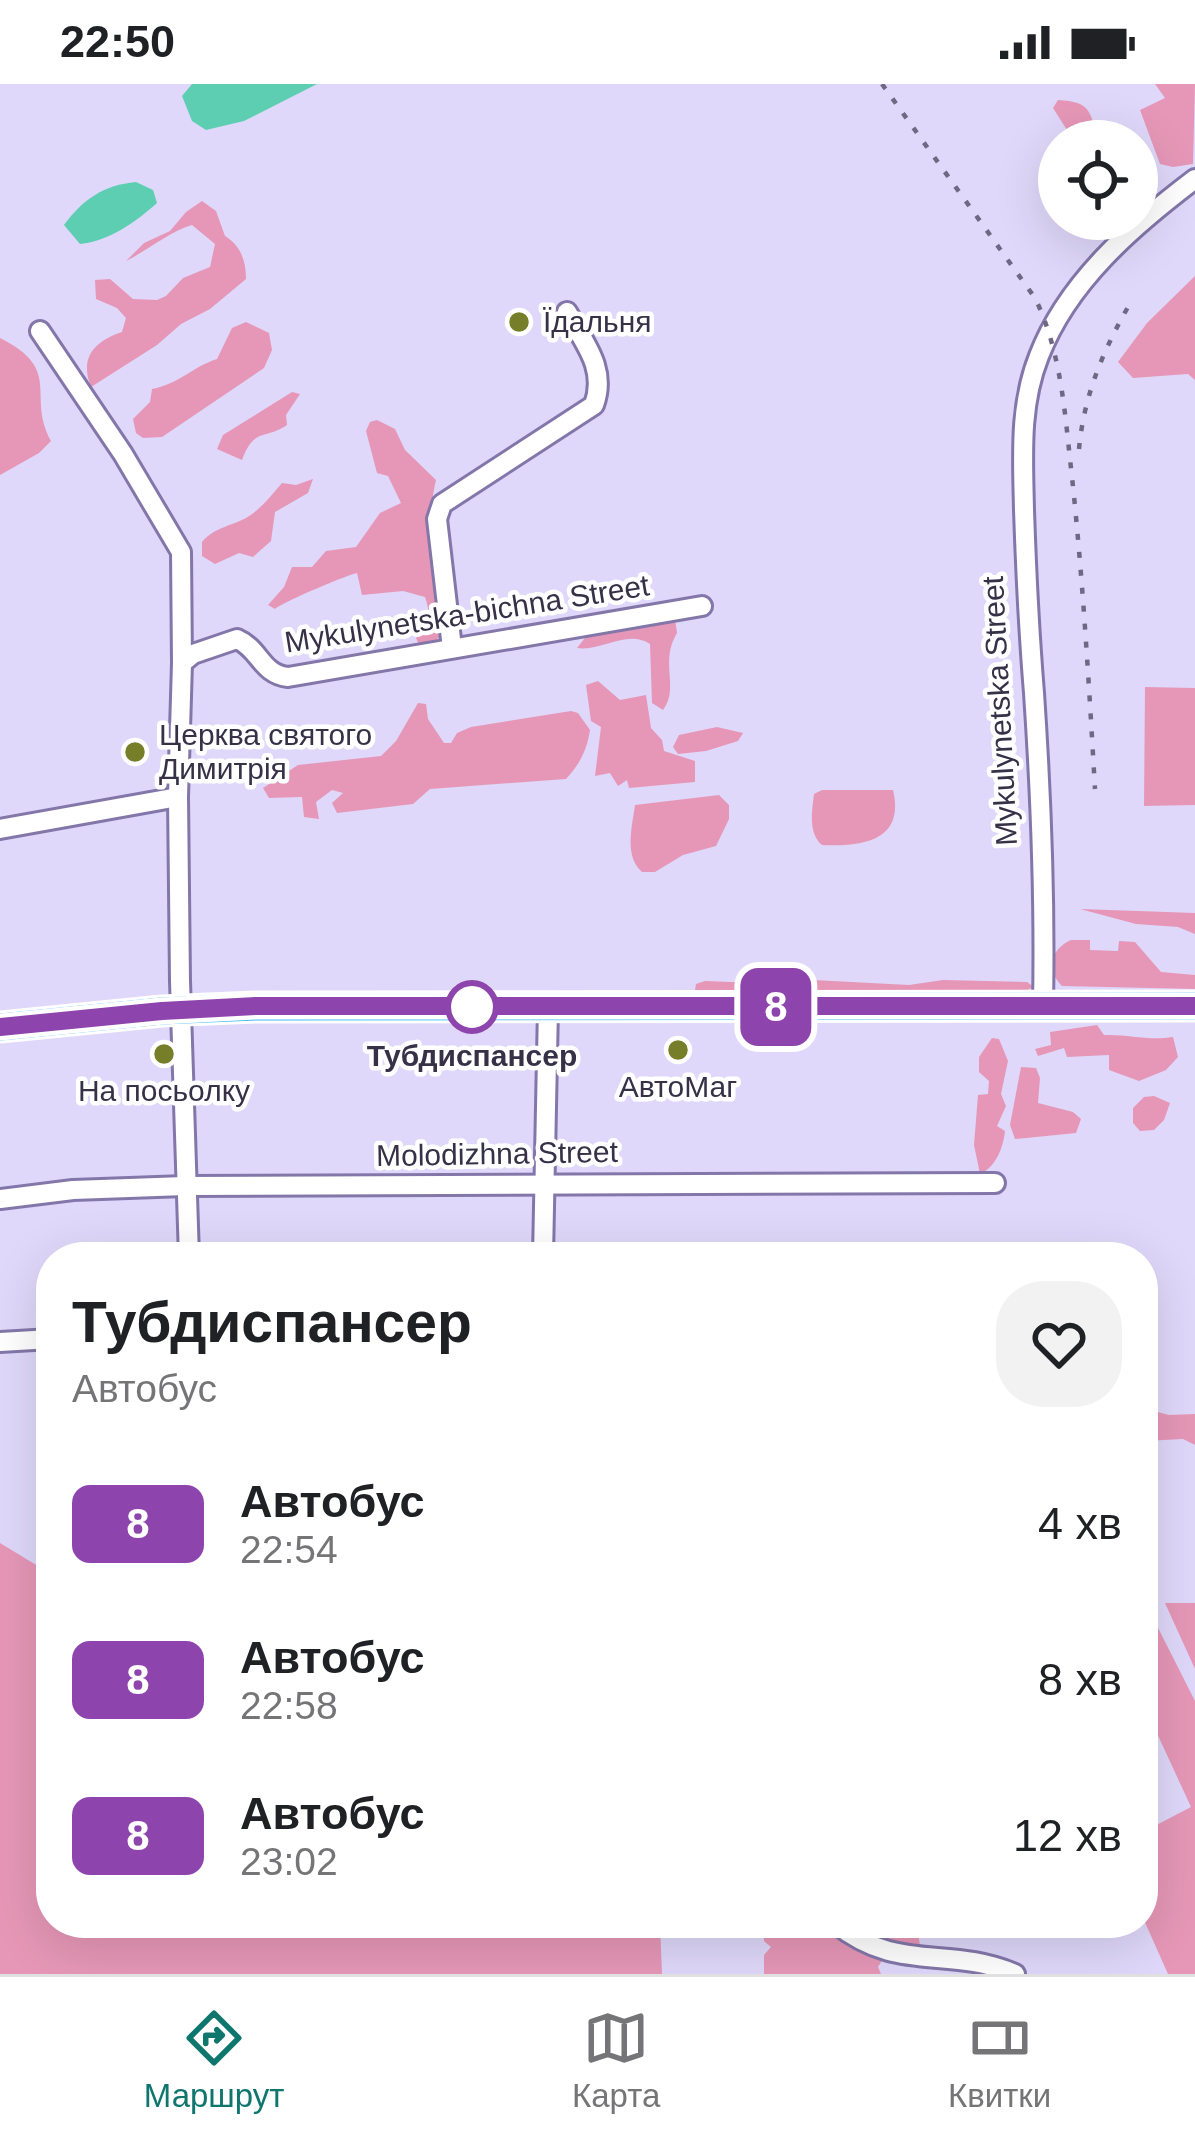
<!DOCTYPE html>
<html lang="uk">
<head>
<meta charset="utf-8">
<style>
  :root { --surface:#fff; --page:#f2f2f2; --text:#202124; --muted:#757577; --line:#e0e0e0; --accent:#0f766e }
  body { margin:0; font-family:Arial,sans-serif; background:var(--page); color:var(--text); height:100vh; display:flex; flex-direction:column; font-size:45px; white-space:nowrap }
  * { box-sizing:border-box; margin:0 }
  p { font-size:39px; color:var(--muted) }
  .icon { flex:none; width:66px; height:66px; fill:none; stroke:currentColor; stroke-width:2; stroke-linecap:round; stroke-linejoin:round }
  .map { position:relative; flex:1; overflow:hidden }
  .drawer { position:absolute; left:36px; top:1158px; width:1122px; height:696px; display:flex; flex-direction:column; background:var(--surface); border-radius:48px; box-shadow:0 12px 48px #0002 }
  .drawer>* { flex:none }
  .badge { padding:0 24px; border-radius:18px; font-size:42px; line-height:78px }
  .tools { position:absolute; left:1038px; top:36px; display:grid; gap:24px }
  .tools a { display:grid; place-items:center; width:120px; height:120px; border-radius:50%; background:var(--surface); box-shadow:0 12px 48px #0002; font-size:60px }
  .map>.badge { position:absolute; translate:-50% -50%; box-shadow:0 0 0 6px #fff }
  .round { display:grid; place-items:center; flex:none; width:126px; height:126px; border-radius:48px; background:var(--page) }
  .headline { display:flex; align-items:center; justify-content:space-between; height:204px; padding:0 36px }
  h1 { font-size:57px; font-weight:800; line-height:90px }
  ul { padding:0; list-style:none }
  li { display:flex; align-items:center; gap:36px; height:156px; padding:0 36px }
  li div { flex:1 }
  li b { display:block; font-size:45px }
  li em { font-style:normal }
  li .badge { min-width:132px; font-weight:700; text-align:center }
  .status { display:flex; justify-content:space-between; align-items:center; height:84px; padding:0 60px; background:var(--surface); direction:ltr }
  .status svg { height:33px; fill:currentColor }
  .dock { display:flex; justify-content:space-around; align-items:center; height:168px; border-top:3px solid var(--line); background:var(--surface); font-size:33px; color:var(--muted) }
  .dock a { display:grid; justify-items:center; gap:6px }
  .dock .current { color:var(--accent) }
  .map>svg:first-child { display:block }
  .green { fill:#e697b7 }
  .water { fill:#5eceb2 }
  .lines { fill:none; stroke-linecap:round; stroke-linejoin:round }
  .minor-casing { stroke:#8377aa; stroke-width:24 }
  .highway-casing { stroke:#fff; stroke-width:33 }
  .minor { stroke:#fff; stroke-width:18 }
  .highway { stroke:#3cb9f5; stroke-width:27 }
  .rail { stroke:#6e6882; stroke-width:4.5; stroke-dasharray:6 12; stroke-linecap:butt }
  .line-casing { stroke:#fff; stroke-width:27 }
  .line { stroke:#8e44ad; stroke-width:18 }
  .poi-dot { fill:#767e29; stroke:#fff; stroke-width:4.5 }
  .stop-dot { fill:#fff; stroke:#8e44ad; stroke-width:6 }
  .labels { text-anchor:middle; stroke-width:9; stroke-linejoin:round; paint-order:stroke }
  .poi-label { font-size:30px; fill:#363147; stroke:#fff; text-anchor:start }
  .street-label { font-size:30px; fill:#363147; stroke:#fff }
  .stop-label { font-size:30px; font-weight:bold; fill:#363147; stroke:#fff }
</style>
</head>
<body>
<div class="status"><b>22:50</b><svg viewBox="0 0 49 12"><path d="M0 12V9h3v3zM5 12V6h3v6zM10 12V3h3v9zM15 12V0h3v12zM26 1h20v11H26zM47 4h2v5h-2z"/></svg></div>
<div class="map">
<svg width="1195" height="1890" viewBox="0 0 1195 1890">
  <rect width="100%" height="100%" fill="#dfd8fa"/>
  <!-- green -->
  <g class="green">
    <polygon points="1155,0 1195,0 1193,80 1173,83 1160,80 1140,26 1165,14"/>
    <path d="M 1058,16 C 1092,18 1089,27 1099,57 L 1074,57 L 1053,24 Z"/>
    <path d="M 202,117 L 216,127 L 225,152 C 241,162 246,177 246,195 L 210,225 L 181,240 L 157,261 L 91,303 C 79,273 95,257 122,248 L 126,234 L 117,224 L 96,215 L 95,196 L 110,195 L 133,215 L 157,216 L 166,212 L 183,194 L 210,183 L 215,160 L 192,141 C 169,148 148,166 126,177 L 144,159 L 170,147 L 186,128 Z"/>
    <polygon points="1195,192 1195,296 1188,290 1133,294 1118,278 1147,239"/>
    <path d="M 246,238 L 269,249 L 272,266 L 264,284 L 162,353 L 143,354 L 136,349 L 133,335 L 150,318 L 152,305 C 179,300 192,283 217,275 L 232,244 Z"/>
    <path d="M 0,254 C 64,286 26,311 51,357 L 39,369 L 0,391 Z"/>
    <path d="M 292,308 L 300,310 L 286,331 L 287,341 C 265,356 254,343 242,376 L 217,365 L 223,351 Z"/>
    <path d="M 377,336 L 395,345 L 405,366 L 436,396 C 428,430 432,450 433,484 L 443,493 L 450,546 L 437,555 L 436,562 L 420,563 L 416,554 C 431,541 431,531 425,513 L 403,507 L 362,511 L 357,489 C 347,491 283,518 275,525 L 268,521 L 284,503 L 292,483 L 312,483 L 326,467 L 356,463 L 380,429 L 401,419 L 388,392 L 377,389 L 366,347 L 370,338 Z"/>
    <path d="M 313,395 L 308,409 L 275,428 L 271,457 L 253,473 L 239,469 L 215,480 L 202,472 L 202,458 C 215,443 229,443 246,434 C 261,425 271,412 282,399 L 296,401 Z"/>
    <path d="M 675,535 L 677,549 C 659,578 680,604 663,626 L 652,619 L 650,560 C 627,545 602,568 577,564 L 592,545 Z"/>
    <polygon points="598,597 620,616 646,611 651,644 662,656 664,667 695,677 695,698 629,704 627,696 618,702 610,689 595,692 601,643 591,637 586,601"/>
    <polygon points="1145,603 1195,604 1195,721 1144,722"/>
    <path d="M 418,619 L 426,620 L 428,635 L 444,659 L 451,659 L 457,649 L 471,643 L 571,627 L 578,629 L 590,646 C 587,666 580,680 566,695 L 430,705 L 413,720 L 337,729 L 332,719 L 343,709 L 332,706 L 316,718 L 319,735 L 304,733 L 302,713 L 269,714 L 263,704 L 298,681 L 381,672 L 396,657 Z"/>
    <polygon points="717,643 743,649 738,657 706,667 678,670 673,663 679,651"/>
    <path d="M 822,706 L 893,706 C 905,756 864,763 822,761 C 808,749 812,727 814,710 Z"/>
    <path d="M 719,711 L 729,721 L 729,735 L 716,762 L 683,771 L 655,788 L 642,788 C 624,772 632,743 635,721 Z"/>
    <polygon points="1080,825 1195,829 1195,850 1178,843 1136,840"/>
    <path d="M 1071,856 L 1090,856 L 1090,866 L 1118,867 L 1119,857 L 1135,858 L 1161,888 L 1195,891 L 1195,905 L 1062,902 C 1045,885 1051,865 1071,856 Z"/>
    <path d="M 794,895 L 909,901 L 943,896 L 1027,898 L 1034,903 L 1021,909 C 1012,907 927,908 916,911 L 775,910 C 757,904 721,912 695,906 L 696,900 L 705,897 L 781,900 Z"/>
    <path d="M 1097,941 L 1104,951 C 1129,950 1147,957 1173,953 L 1178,973 L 1166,986 L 1139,997 L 1109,986 L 1109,971 L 1067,973 L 1064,964 L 1038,972 L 1035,965 L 1051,961 L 1050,948 Z"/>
    <path d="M 992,954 L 999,955 L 1008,977 L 1001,1010 L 1006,1022 L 997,1042 L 1005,1047 C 1003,1064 996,1083 980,1090 L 974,1061 L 978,1011 L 988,1010 L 989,997 L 979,988 L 979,973 Z"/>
    <polygon points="1021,983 1036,984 1040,994 1038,1019 1073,1028 1081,1035 1076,1049 1015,1055 1010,1041"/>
    <polygon points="1154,1012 1170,1019 1164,1036 1154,1046 1140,1047 1133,1039 1133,1024 1144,1013"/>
    <polygon points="1154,1327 1169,1331 1195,1330 1195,1361 1183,1355 1145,1357 1143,1328"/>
    <polygon points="0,1459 51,1490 51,1839 660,1839 662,1890 0,1890"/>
    <polygon points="1165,1519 1195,1519 1195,1585"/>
    <polygon points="1153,1534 1195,1617 1195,1890 1168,1890 1143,1834 1143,1748 1191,1723 1149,1632 1143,1634 1143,1538"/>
    <polygon points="763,1839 835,1839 886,1870 878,1883 881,1890 764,1890 764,1871 771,1863 764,1857"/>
    <path d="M 851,1839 L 917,1839 L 920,1862 C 896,1862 869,1855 851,1839 Z"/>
  </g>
  <!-- water -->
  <g class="water">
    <polygon points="192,0 317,0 244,37 206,46 192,37 182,12"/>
    <path d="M 136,98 L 153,106 L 157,119 C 136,138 109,157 80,160 L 64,141 C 83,115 104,101 136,98 Z"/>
  </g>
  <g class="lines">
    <defs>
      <g id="minor">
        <polyline points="40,247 123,370 181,468 182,579"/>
        <path d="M 452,564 L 437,435 L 442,420 L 594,321 C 607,285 585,260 567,228"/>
        <polyline points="0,745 178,713"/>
        <path d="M 1043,921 C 1045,818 1041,713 1034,609 C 1029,548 1026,487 1024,426 C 1023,373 1019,322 1039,272 C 1068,197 1133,142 1195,95"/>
        <polyline points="0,1115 73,1106 185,1102 995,1099"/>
        <path d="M 189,1173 L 180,897 L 178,713 L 182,579 L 193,570 L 237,555 C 260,565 261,590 288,593 L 702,522"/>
        <polyline points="543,1173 548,923"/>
        <polyline points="0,1258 51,1255"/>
        <path d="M 835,1839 C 898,1890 947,1861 1015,1890"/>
      </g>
      <polyline id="highway" points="0,943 162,927 256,923 1195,922"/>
    </defs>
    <!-- minor casing -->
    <use href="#minor" class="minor-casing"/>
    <!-- highway casing -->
    <use href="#highway" class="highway-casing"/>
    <!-- minor -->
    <use href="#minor" class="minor"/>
    <!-- highway -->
    <use href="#highway" class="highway"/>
    <!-- rail -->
    <g class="rail">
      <path d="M 882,0 L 1035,214 C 1062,269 1065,333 1072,393 C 1083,497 1089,601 1095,705"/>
      <path d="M 1079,365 C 1084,312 1102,269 1128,223"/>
    </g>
  </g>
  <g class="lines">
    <defs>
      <polyline id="line" points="0,943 162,927 256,922 1195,922"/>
    </defs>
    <!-- line casing -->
    <use href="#line" class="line-casing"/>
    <!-- line -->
    <use href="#line" class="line"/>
  </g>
  <!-- markers -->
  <g class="poi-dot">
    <circle cx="519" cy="238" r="12"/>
    <circle cx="135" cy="668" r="12"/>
    <circle cx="678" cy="966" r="12"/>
    <circle cx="164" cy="970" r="12"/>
  </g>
  <circle class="stop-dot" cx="472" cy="923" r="24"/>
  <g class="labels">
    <!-- poi labels -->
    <g class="poi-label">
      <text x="543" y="248">Їдальня</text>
      <text x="159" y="661">Церква святого<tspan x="159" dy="34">Димитрія</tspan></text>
      <text x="678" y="1013" text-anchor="middle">АвтоМаг</text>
      <text x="164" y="1017" text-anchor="middle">На посьолку</text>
    </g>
    <!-- street labels -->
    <g class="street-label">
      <text transform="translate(467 530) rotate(-9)" y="10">Mykulynetska-bichna Street</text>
      <text transform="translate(1000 627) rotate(-93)" y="10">Mykulynetska Street</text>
      <text transform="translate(497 1070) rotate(-1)" y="10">Molodizhna Street</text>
    </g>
    <!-- stop labels -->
    <g class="stop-label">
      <text x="472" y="982">Тубдиспансер</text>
    </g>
  </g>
</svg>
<div class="tools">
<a><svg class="icon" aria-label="locate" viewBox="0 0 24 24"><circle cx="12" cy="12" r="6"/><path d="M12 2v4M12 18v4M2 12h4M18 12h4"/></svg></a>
</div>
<b class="badge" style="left:776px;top:923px;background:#8e44ad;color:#fff">8</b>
<section class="drawer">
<div class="headline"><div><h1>Тубдиспансер</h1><p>Автобус</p></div><a class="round"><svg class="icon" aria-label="heart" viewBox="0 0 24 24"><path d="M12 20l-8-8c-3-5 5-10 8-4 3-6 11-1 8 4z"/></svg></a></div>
<ul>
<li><span class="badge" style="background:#8e44ad;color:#fff">8</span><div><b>Автобус</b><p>22:54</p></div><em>4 хв</em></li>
<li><span class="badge" style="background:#8e44ad;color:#fff">8</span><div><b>Автобус</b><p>22:58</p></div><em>8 хв</em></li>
<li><span class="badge" style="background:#8e44ad;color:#fff">8</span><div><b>Автобус</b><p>23:02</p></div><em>12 хв</em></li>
</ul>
</section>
</div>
<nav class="dock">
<a class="current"><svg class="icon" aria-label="directions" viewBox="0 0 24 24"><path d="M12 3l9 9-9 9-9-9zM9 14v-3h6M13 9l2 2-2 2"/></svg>Маршрут</a>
<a><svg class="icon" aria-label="map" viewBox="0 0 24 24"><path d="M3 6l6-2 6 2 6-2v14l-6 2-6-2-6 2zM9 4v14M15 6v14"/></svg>Карта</a>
<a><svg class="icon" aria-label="tickets" viewBox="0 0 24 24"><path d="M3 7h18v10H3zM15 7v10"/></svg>Квитки</a>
</nav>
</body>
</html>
